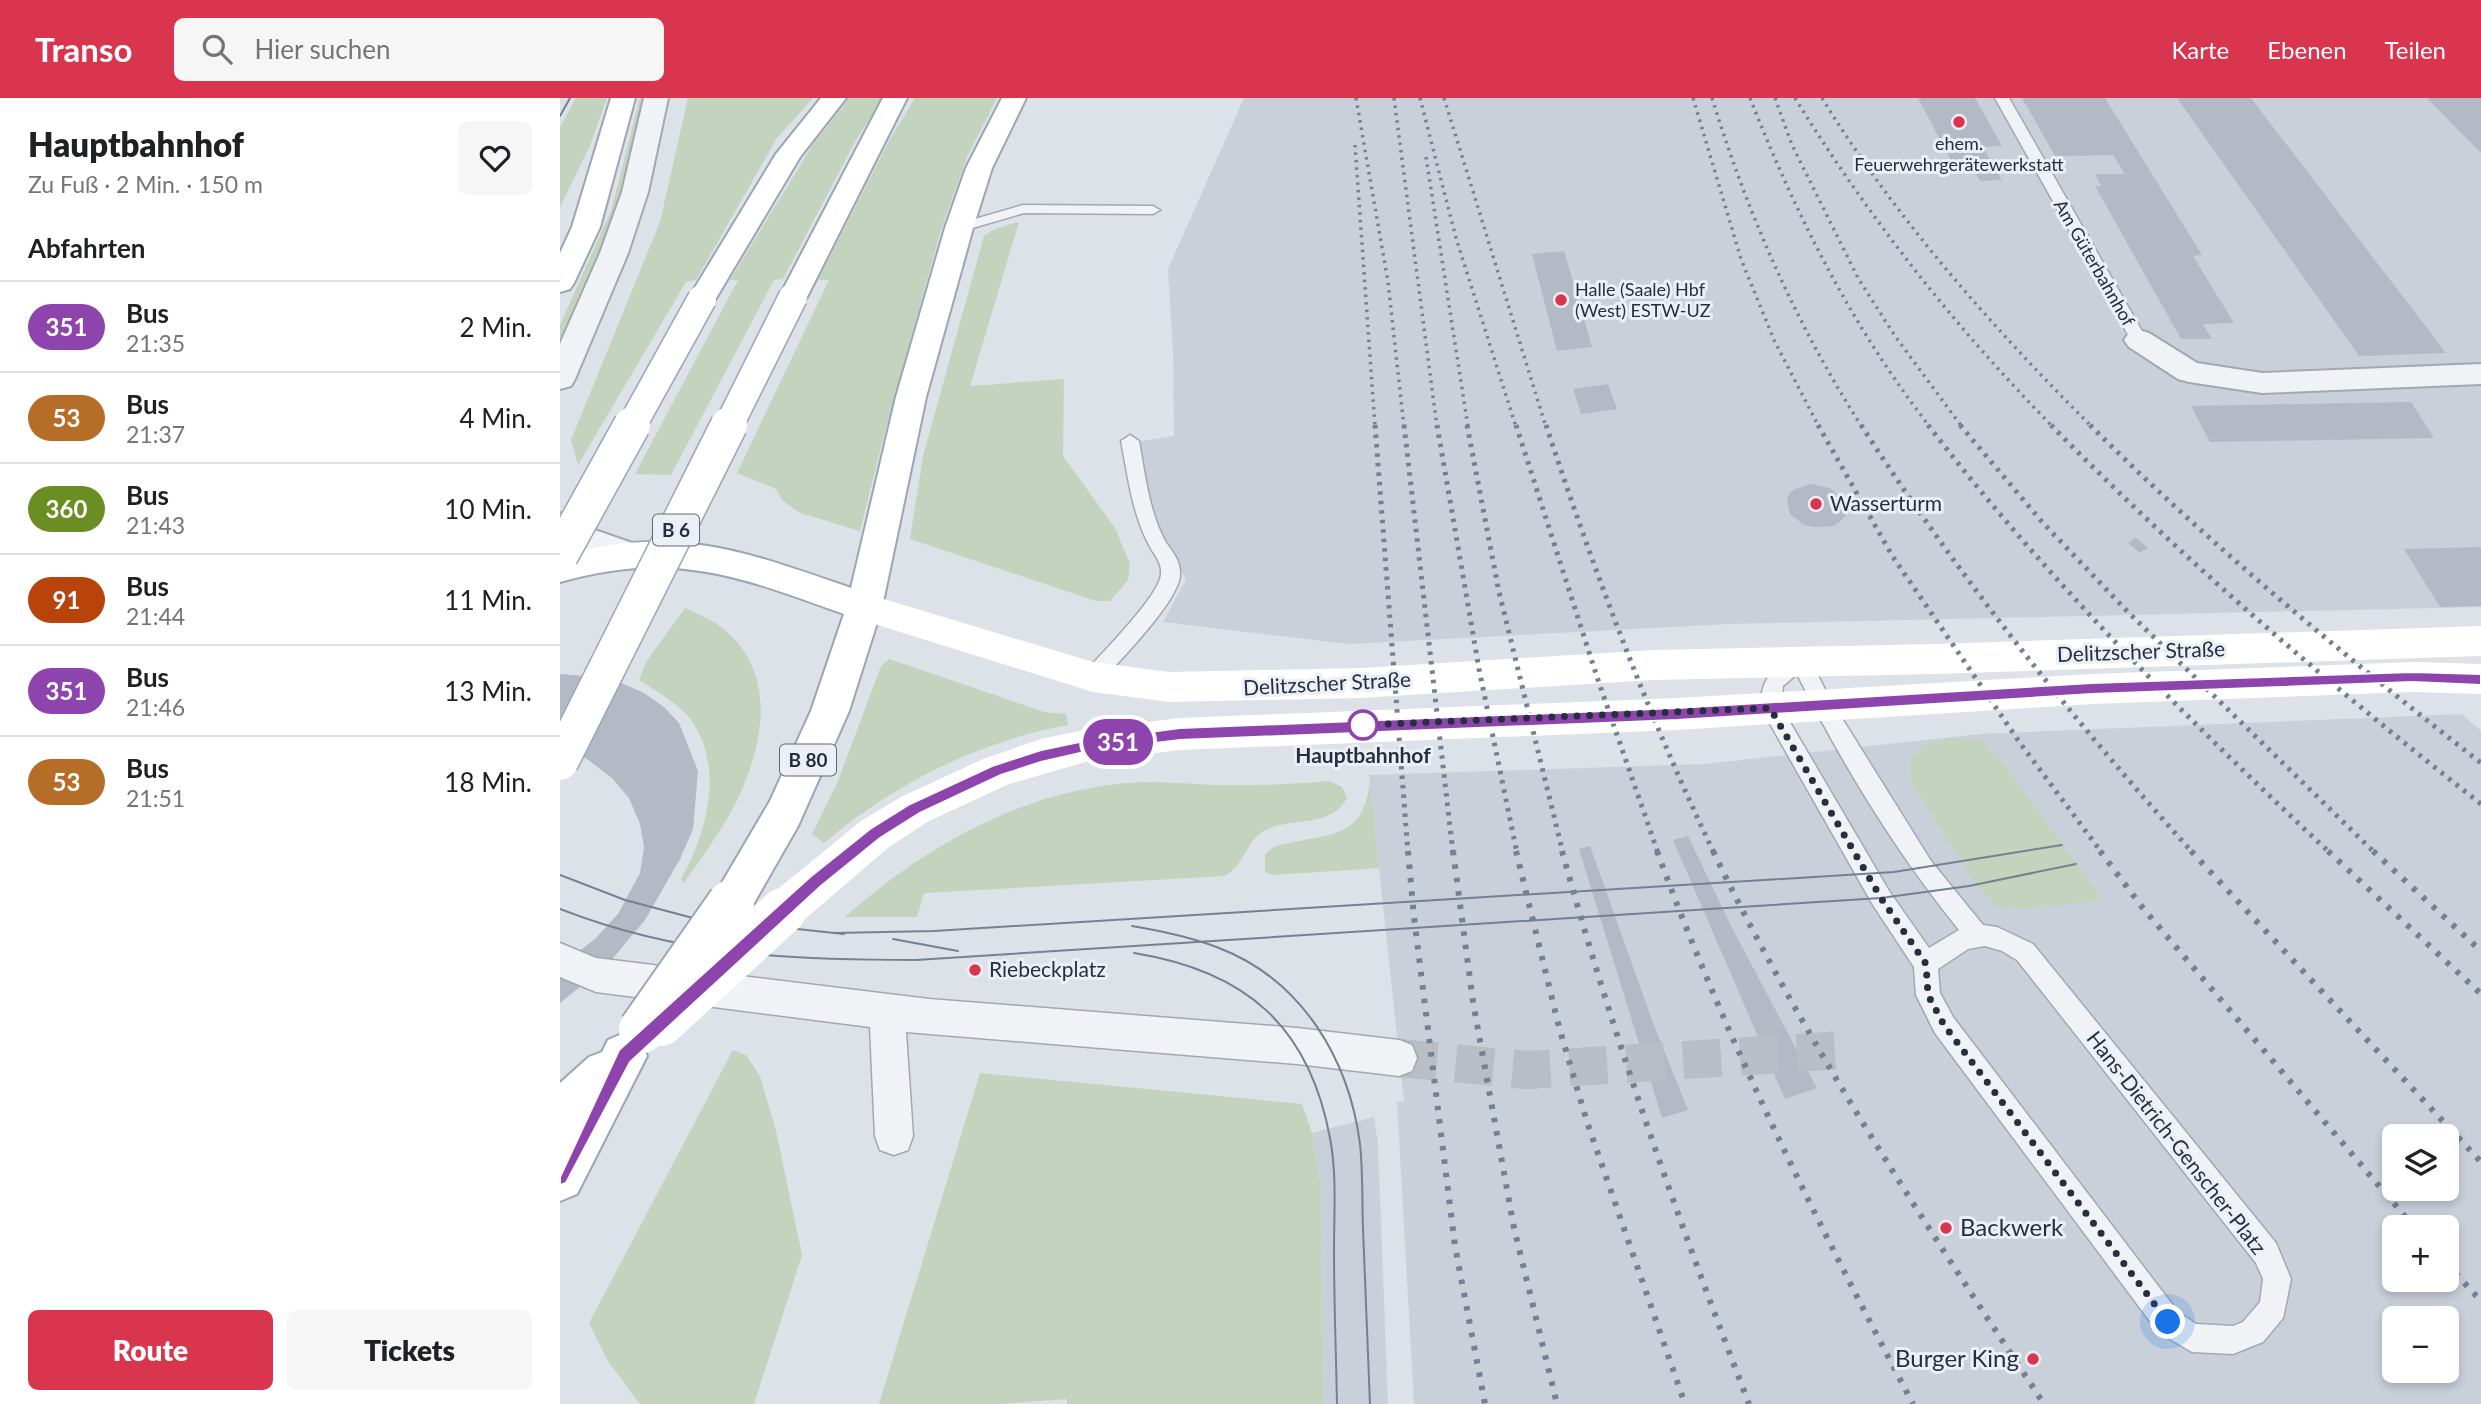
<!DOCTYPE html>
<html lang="de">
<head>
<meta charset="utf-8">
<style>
  :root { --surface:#fff; --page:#f6f6f6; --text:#202124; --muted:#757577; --line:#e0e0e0; --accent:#da354f }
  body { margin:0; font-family:Lato,sans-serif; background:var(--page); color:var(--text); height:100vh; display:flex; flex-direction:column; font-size:26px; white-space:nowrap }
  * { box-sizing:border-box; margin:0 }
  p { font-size:23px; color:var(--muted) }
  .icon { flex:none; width:38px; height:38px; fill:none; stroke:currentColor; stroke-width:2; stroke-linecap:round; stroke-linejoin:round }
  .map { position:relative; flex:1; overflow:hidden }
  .sheet { display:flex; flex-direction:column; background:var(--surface); width:560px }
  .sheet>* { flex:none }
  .badge { padding:0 14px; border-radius:23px; font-size:24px; line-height:46px }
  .fabs { position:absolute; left:1822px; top:1026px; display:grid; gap:14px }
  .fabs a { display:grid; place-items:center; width:77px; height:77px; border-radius:10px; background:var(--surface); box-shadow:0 4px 10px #0003; font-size:35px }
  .you { position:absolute; width:35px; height:35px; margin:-18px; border:5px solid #fff; border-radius:50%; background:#1a73e8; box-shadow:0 0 0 10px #1a73e833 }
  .map>.badge { position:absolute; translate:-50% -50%; box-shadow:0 0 0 4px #fff }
  h2 { padding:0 28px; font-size:26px; line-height:63px }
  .round { display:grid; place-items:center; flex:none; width:74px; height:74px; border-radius:10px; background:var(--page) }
  .headline { display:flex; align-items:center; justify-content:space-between; height:119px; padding:0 28px }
  h1 { font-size:33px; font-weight:800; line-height:52px }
  .primary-button { display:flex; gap:14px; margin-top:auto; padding:14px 28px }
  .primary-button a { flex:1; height:80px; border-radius:10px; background:var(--accent); color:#fff; font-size:28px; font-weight:800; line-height:80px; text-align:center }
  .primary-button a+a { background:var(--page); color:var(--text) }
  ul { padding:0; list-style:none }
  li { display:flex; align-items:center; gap:21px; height:91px; padding:0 28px; border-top:2px solid var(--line) }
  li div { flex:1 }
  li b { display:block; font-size:26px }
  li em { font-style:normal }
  li .badge { min-width:77px; font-weight:700; text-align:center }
  header { display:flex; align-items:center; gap:42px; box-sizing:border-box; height:98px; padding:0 35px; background:var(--accent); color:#fff }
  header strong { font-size:33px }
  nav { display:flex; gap:38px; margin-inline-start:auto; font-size:24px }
  .search { width:490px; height:63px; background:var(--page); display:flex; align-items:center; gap:18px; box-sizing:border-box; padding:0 24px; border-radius:10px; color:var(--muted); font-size:26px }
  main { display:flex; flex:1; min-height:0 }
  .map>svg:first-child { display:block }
  .built { fill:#cad0da; fill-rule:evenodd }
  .green { fill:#c3d3bd }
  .building { fill:#b3bac5 }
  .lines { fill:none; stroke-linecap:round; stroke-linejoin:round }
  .pedestrian-tunnel { stroke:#b8bdc6; stroke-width:38; stroke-dasharray:38 19; stroke-linecap:butt }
  .service-casing { stroke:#a2a8b2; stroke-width:3 }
  .pedestrian-casing { stroke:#a2a8b2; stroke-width:3 }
  .minor-casing { stroke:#a2a8b2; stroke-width:4 }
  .tertiary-casing { stroke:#a2a8b2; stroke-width:4 }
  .primary-casing { stroke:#9ba5b5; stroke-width:4 }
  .service { fill:#f0f2f6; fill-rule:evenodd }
  .pedestrian { fill:#f0f2f6; fill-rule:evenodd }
  .minor { fill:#f0f2f6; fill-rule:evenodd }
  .tertiary { fill:#f0f2f6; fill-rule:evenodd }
  .secondary { fill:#fff; fill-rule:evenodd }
  .primary { fill:#fff; fill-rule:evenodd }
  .tram { stroke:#758093; stroke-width:2 }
  .rail-far2 { stroke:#758093; stroke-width:3.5; stroke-dasharray:2.5 5; stroke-linecap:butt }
  .rail-far1 { stroke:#758093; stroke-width:5; stroke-dasharray:3.5 6; stroke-linecap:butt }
  .rail { stroke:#758093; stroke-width:6; stroke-dasharray:4.5 9; stroke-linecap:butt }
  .primary-bridge-far2-casing { stroke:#9ba5b5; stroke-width:31; stroke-linecap:butt }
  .primary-bridge-far1-casing { stroke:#9ba5b5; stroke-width:39; stroke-linecap:butt }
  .primary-bridge-casing { stroke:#9ba5b5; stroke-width:50; stroke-linecap:butt }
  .secondary-bridge { stroke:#fff; stroke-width:46 }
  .primary-bridge-far2 { stroke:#fff; stroke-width:28 }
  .primary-bridge-far1 { stroke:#fff; stroke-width:36 }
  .primary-bridge { stroke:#fff; stroke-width:46 }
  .line { fill:#8e44ad; stroke:#fff; stroke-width:2 }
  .walk { stroke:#252f40; stroke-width:7; stroke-dasharray:0 12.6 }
  .poi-dot { fill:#da354f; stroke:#ecf0f6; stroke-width:2.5 }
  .stop-dot { fill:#fff; stroke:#8e44ad; stroke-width:3.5 }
  .labels { text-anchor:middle; stroke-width:6; stroke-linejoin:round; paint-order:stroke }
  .far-poi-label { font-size:18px; fill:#252f40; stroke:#ecf0f6 }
  .far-street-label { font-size:18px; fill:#252f40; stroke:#ecf0f6 }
  .shield { fill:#ecf0f6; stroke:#616977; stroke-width:2 }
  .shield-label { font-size:19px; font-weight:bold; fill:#252f40 }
  .poi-label { font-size:21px; fill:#252f40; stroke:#ecf0f6; text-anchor:start }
  .street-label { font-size:21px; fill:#252f40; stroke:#ecf0f6 }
  .stop-label { font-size:21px; font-weight:bold; fill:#252f40; stroke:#ecf0f6 }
  .near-poi-label { font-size:24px; fill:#252f40; stroke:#ecf0f6; text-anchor:start }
</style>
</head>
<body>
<header>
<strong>Transo</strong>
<div class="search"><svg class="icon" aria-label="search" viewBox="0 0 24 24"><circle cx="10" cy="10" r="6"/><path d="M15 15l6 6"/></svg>Hier suchen</div>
<nav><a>Karte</a><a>Ebenen</a><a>Teilen</a></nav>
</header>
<main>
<section class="sheet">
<div class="headline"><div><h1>Hauptbahnhof</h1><p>Zu Fuß · 2 Min. · 150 m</p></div><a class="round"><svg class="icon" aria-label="heart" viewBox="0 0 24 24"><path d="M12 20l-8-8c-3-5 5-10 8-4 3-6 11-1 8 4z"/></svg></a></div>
<h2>Abfahrten</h2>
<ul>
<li><span class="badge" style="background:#8e44ad;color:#fff">351</span><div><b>Bus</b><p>21:35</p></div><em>2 Min.</em></li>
<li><span class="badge" style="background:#b56d28;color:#fff">53</span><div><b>Bus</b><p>21:37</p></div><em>4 Min.</em></li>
<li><span class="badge" style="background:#6b8e23;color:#fff">360</span><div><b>Bus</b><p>21:43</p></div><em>10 Min.</em></li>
<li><span class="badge" style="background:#b8430b;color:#fff">91</span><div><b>Bus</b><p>21:44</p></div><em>11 Min.</em></li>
<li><span class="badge" style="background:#8e44ad;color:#fff">351</span><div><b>Bus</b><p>21:46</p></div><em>13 Min.</em></li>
<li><span class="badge" style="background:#b56d28;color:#fff">53</span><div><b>Bus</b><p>21:51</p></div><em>18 Min.</em></li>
</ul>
<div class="primary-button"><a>Route</a><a>Tickets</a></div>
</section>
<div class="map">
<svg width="1921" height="1306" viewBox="0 0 1921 1306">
  <rect width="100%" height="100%" fill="#dde1e8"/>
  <!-- built -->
  <g class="built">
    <polygon points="684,0 1921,0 1921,509 1169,526 788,546 603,524 626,481 587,415 571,345 614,338 613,255 608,171"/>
    <path d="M 1902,616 L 1921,633 L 1921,1306 L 854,1306 L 837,1004 L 844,1003 L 809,677 L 1144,666 L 1420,636 ZM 1834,1038 L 1886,1038 L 1886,1090 L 1834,1090 ZM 1834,1129 L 1886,1129 L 1886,1181 L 1834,1181 ZM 1834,1220 L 1886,1220 L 1886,1272 L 1834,1272 Z"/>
    <polygon points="814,1019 818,1046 828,1306 764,1306 760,1083 752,1035"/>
  </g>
  <!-- green -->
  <g class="green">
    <polygon points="16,0 47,0 29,50 0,109 0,29"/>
    <polygon points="80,0 87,0 65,96 0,255 0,227 51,113"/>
    <polygon points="128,0 253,0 217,40 136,182 126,184 18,367 11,342 100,124"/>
    <polygon points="289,0 323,0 296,42 223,181 214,182 111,377 75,376 178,182 170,182 254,45"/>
    <polygon points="355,0 437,0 407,59 381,132 323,341 300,433 240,415 223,403 216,391 177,375 269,182 258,182 330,41"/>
    <polygon points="459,124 410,288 504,281 503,358 555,430 570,466 568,482 550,503 536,503 350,441 363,358 424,138 435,131"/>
    <path d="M 125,510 C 140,517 155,523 167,534 C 219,580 202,654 174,708 C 160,735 141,760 124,785 L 121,781 C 148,734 166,663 127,617 C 113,602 96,593 79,582 L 86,564 Z"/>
    <path d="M 329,561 L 484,614 L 506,616 L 508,627 C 419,643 333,686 264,745 L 252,736 L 278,683 L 321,568 Z"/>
    <path d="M 1391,640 L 1425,642 L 1427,651 L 1436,655 L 1543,802 L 1461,811 L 1437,808 L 1420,793 L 1352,685 C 1345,654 1362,644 1391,640 Z"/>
    <path d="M 769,683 L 782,689 L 787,700 C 771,731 730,718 704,733 C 685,744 686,765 665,778 L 364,795 L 357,819 L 285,819 C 362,751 453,698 557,686 C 590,682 624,686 658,687 C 695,688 732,686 769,683 Z"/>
    <path d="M 810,685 L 819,770 L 713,777 L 705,774 L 705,757 C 711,748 720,747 730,745 C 775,735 802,739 810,685 Z"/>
    <polygon points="173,952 186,957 200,978 216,1033 242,1157 194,1306 80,1306 48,1263 29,1225"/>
    <polygon points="420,975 742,1006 752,1035 760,1083 764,1306 507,1306 507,1301 439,1306 319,1306"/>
  </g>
  <!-- building -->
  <g class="building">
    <polygon points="1358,0 1415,0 1442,48 1423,49 1442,82 1420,83 1411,67 1394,68"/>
    <polygon points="1462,0 1545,0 1642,157 1633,158 1674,225 1643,226 1652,241 1621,241 1535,88 1541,88 1535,76 1565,76 1553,57 1495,58"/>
    <polygon points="1617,0 1691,0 1886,255 1799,258"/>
    <polygon points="1867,0 1921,0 1921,55"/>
    <polygon points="1004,153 1032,249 997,253 972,156"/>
    <polygon points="1048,286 1057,311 1021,316 1013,291"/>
    <polygon points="1851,304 1874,340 1650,344 1631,308"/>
    <polygon points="1251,386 1270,390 1284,402 1286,417 1281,423 1274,428 1254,429 1244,427 1230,416 1227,402 1229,396 1235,391"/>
    <polygon points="1576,440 1588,450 1580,455 1568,445"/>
    <polygon points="1921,449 1921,508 1880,509 1844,451"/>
    <polygon points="0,576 50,580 84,595 104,609 119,625 138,673 133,731 120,761 85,822 48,866 0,905 0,868 35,841 58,816 80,775 84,749 80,726 69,700 52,680 27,661 0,647"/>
    <polygon points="1128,738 1171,828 1257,990 1225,1001 1113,742"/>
    <polygon points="1030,748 1093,925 1128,1012 1102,1020 1019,751"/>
  </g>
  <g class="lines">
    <!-- pedestrian-tunnel -->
    <polyline class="pedestrian-tunnel" points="839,960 968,972 1282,952"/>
    <defs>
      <g id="service">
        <polygon points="1435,0 1449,0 1587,242 1585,246 1579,247 1571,242"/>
        <polygon points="463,107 593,108 600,112 593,116 464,115 399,134 392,130 394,127"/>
        <path d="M 570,337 L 579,343 C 585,376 589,413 605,443 C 612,454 621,462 620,477 C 619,503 559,563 540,585 L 533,587 L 526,585 L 523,579 L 526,573 C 542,555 600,497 601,476 C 602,464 594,457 589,447 C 572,415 568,378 561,343 Z"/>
        <path d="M 1241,556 L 1248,558 L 1270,601 L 1371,763 L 1423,827 L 1437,829 L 1473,846 L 1716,1145 L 1731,1181 L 1723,1220 L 1703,1244 L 1673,1256 L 1632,1254 L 1598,1234 L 1375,935 L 1356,897 L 1354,869 L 1313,807 L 1201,610 C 1199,582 1215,565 1241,556 ZM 1237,576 C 1282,666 1336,754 1399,832 L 1369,850 L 1329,793 L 1221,609 L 1223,588 ZM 1425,848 L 1442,853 L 1457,862 L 1696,1165 L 1703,1181 L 1700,1204 L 1683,1224 L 1673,1228 L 1636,1226 L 1618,1214 L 1393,919 L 1380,895 L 1378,871 L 1408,851 Z"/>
      </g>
      <polygon id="pedestrian" points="0,845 36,860 369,901 737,930 839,942 852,947 857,960 852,973 839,978 737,966 346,934 353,1038 348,1052 334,1057 320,1052 315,1038 310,929 36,894 0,879"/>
      <polygon id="minor" points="1579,232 1589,235 1637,265 1702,275 1921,266 1921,286 1702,295 1629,284 1618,281 1569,249 1564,242 1569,235"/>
      <g id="tertiary">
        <polygon points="84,0 108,0 88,94 68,155 15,281 11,288 0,291 0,246 40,155 62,94"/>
        <polygon points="0,415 29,430 78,447 83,456 78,465 66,469 5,448 0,445"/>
      </g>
      <g id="primary">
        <polygon points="51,0 75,0 40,129 14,185 10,191 0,194 0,155 12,129"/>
        <polygon points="261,0 286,0 240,59 152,207 142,210 132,207 128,201 216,56"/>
        <polygon points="323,0 347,0 247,199 243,205 233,208 223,205 219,199"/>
        <path d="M 442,0 L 466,0 L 432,70 L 413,130 L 366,299 L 322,509 L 289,613 L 238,728 L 186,819 L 171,824 L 156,819 L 150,805 L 210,703 L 251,613 L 284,516 C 178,478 114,452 0,484 L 0,458 C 114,426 184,453 291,490 L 336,299 L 385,130 L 406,70 Z"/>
        <polygon points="64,935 80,942 87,958 17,1096 0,1103 0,985 29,959 42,954 48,942"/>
      </g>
    </defs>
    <!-- service casing -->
    <use href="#service" class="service-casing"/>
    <!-- pedestrian casing -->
    <use href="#pedestrian" class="pedestrian-casing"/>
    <!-- minor casing -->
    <use href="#minor" class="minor-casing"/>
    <!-- tertiary casing -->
    <use href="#tertiary" class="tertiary-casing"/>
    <!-- primary casing -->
    <use href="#primary" class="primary-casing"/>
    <!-- service -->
    <use href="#service" class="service"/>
    <!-- pedestrian -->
    <use href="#pedestrian" class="pedestrian"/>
    <!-- minor -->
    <use href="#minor" class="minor"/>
    <!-- tertiary -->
    <use href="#tertiary" class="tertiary"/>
    <!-- secondary -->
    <g class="secondary">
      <polygon points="304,495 533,564 609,574 801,570 1094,552 1376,546 1921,528 1921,558 1376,576 1094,582 801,600 609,604 533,594 292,519 286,509 292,499"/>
      <polygon points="1852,564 1921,566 1921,596 1852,594 1532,606 1117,632 620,652 529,663 449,686 369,723 329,749 238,827 223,833 208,827 202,813 208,799 301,723 341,699 423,661 481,641 529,631 620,620 1117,600 1532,576"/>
    </g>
    <!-- primary -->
    <use href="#primary" class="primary"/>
    <!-- tram -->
    <g class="tram">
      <polyline points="0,18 10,0"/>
      <polyline points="0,777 65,802 133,820 284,836"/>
      <path d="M 0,811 C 120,858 229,862 356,862 L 1321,800 L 1409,788 L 1516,766"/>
      <path d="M 572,828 C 602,833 631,839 659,850 C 742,882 789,961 800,1046 C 803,1074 802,1103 803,1131 C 805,1189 808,1248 810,1306"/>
      <polyline points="274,835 374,833 1334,774 1502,747"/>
      <polyline points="333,841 398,853"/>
      <path d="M 574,855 C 685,873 749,927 770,1040 C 777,1077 774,1115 774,1152 C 774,1203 776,1255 777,1306"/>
    </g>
    <!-- rail-far2 -->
    <g class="rail-far2">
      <polyline points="796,0 828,184 844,329"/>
      <polyline points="834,0 877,329"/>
      <polyline points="860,0 896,140 956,329"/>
      <polyline points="884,0 986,329"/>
      <polyline points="1133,0 1181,161 1214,242 1259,329"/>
      <path d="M 1152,0 C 1188,117 1236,226 1302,329"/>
      <path d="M 1190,0 C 1236,117 1292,229 1370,329"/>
      <polyline points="1215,0 1232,47 1298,180 1335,238 1402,329"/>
      <path d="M 1235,0 C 1309,120 1394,228 1493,329"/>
      <path d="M 1262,0 C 1336,121 1432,229 1532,329"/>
      <polyline points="795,47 815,329"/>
      <polyline points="866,59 908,329"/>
    </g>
    <!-- rail-far1 -->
    <g class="rail-far1">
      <polyline points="815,327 848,755"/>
      <polyline points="844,327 893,755"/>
      <polyline points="877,327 919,571 957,755"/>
      <polyline points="907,327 939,494 1003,755"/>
      <polyline points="956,327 1037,579 1098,755"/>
      <path d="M 986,327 C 1034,473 1088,617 1154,755"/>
      <polyline points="1258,327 1333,459 1460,645 1542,755"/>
      <path d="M 1301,327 C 1399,479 1512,621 1633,755"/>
      <path d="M 1368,327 C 1488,483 1627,621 1770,755"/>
      <polyline points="1400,327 1483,425 1566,512 1815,755"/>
      <path d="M 1491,327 C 1625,464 1771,588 1921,706"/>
      <path d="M 1530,327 C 1652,449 1786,559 1921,665"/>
    </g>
    <!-- rail -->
    <g class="rail">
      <polyline points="848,753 854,819 895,1148 925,1306"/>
      <polyline points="893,753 913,904 954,1130 997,1306"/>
      <polyline points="956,753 999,929 1027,1024 1125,1306"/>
      <path d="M 1002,753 C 1054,942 1119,1124 1189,1306"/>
      <path d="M 1097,753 C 1167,945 1258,1126 1353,1306"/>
      <path d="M 1153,753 C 1246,947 1366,1127 1484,1306"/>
      <polyline points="1540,753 1582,809 1854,1129"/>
      <polyline points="1631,753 1921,1064"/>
      <polyline points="1768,753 1921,896"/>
      <polyline points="1813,753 1921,853"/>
      <polyline points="1886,1165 1921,1203"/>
    </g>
    <defs>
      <g id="primary-bridge-far2">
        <polyline points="71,329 142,201"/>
        <polyline points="168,329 233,199"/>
      </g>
      <g id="primary-bridge-far1">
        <polyline points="0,457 72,327"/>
        <polyline points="0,664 169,327"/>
      </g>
      <polyline id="primary-bridge" points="82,932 171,805"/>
    </defs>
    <!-- primary-bridge-far2 casing -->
    <use href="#primary-bridge-far2" class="primary-bridge-far2-casing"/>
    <!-- primary-bridge-far1 casing -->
    <use href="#primary-bridge-far1" class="primary-bridge-far1-casing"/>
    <!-- primary-bridge casing -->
    <use href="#primary-bridge" class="primary-bridge-casing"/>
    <!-- secondary-bridge -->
    <polyline class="secondary-bridge" points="101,925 223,813"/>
    <!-- primary-bridge-far2 -->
    <use href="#primary-bridge-far2" class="primary-bridge-far2"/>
    <!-- primary-bridge-far1 -->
    <use href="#primary-bridge-far1" class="primary-bridge-far1"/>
    <!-- primary-bridge -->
    <use href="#primary-bridge" class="primary-bridge"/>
  </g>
  <!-- line -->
  <polygon class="line" points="1852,574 1921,576 1921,587 1852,584 1532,596 1117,622 620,642 529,653 481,664 441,677 360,715 320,740 261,788 70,964 6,1085 0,1087 0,1079 59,952 250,779 310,731 350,706 432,668 481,652 529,642 620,630 1117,610 1532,585"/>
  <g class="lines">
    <!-- walk -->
    <polyline class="walk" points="803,627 1210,610 1321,800 1366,866 1368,897 1384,927 1608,1224"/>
  </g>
  <!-- markers -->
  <g class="poi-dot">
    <circle cx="1399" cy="24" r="7"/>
    <circle cx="1001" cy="202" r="7"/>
    <circle cx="1256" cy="406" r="7"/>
    <circle cx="415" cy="872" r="7"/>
    <circle cx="1386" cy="1130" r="7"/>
    <circle cx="1473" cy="1261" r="7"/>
  </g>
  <circle class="stop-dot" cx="803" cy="627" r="14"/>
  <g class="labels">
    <!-- far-poi labels -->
    <g class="far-poi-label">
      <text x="1399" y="52">ehem.<tspan x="1399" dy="21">Feuerwehrgerätewerkstatt</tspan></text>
      <text x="1015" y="198" text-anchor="start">Halle (Saale) Hbf<tspan x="1015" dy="21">(West) ESTW-UZ</tspan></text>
    </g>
    <!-- far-street labels -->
    <g class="far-street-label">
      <text transform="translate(1534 165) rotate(60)" y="6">Am Güterbahnhof</text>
    </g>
    <!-- shield labels -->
    <g class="shield">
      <rect x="93" y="416.5" width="46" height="31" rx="5"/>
      <rect x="220" y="646.5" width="56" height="31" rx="5"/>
    </g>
    <g class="shield-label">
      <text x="116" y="439">B 6</text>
      <text x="248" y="669">B 80</text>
    </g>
    <!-- poi labels -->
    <g class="poi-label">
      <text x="1270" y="413">Wasserturm</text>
      <text x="429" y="879">Riebeckplatz</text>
    </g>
    <!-- street labels -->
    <g class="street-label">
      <text transform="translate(1581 554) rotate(-2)" y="7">Delitzscher Straße</text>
      <text transform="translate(767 586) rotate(-3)" y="7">Delitzscher Straße</text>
      <text transform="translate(1616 1045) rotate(52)" y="7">Hans-Dietrich-Genscher-Platz</text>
    </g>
    <!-- stop labels -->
    <g class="stop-label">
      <text x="803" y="665">Hauptbahnhof</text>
    </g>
    <!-- near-poi labels -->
    <g class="near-poi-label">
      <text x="1400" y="1138">Backwerk</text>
      <text x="1459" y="1269" text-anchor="end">Burger King</text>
    </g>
  </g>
</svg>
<div class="fabs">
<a><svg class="icon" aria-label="layers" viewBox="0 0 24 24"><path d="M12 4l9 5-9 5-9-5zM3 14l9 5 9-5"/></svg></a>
<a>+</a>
<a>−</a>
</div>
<div class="you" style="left:1608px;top:1224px"></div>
<b class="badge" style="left:558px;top:644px;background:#8e44ad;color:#fff">351</b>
</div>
</main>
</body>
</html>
